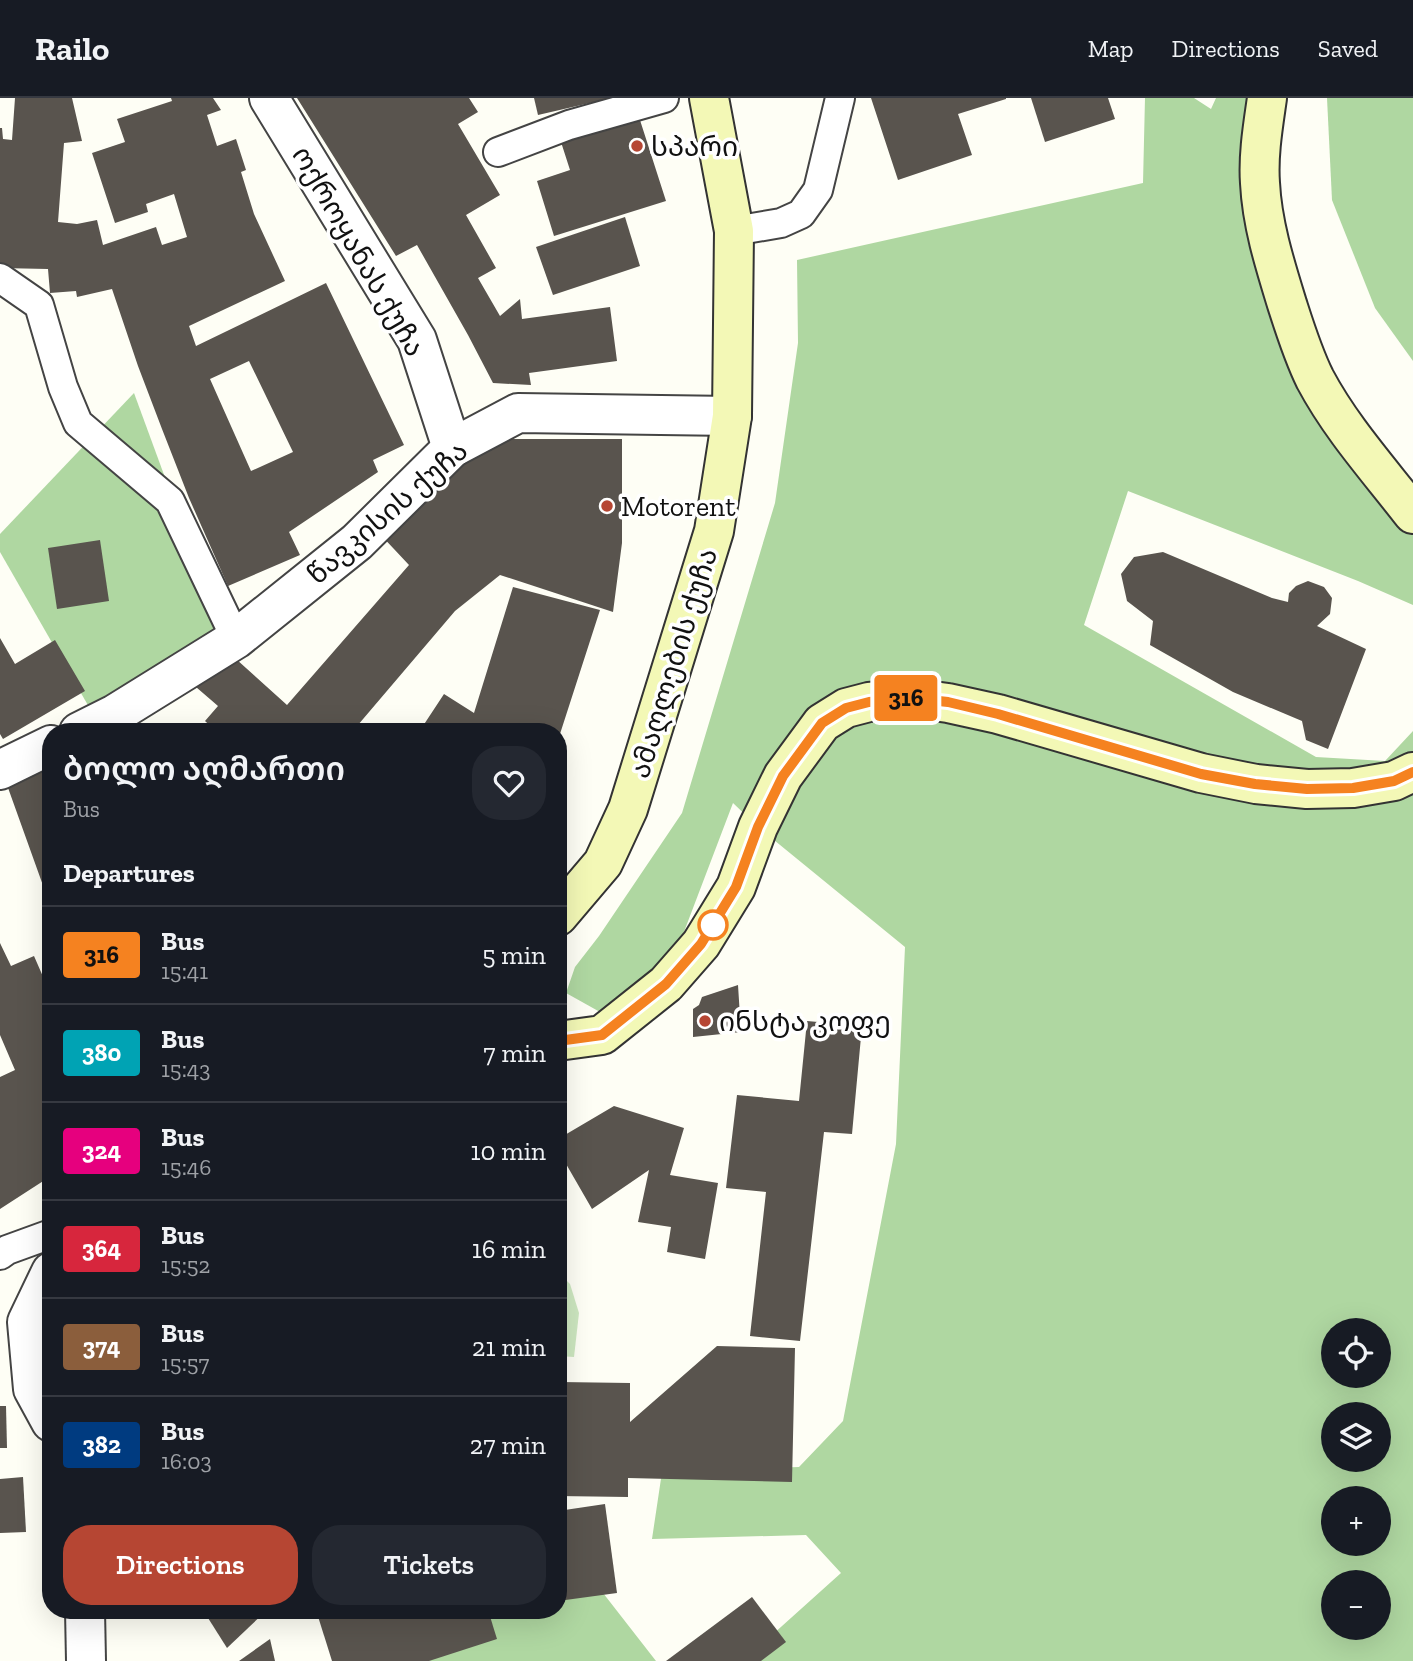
<!DOCTYPE html>
<html lang="en">
<head>
<meta charset="utf-8">
<style>
  :root { --surface:#171b24; --page:#242831; --text:#f1f3f6; --muted:#9ea1a6; --line:#363941; --accent:#b64633 }
  body { margin:0; font-family:"Zilla Slab","Noto Sans Georgian",serif; background:var(--page); color:var(--text); height:100vh; display:flex; flex-direction:column; font-size:26px; white-space:nowrap }
  * { box-sizing:border-box; margin:0 }
  p { font-size:23px; color:var(--muted) }
  .icon { flex:none; width:38px; height:38px; fill:none; stroke:currentColor; stroke-width:2; stroke-linecap:round; stroke-linejoin:round }
  .map { position:relative; flex:1; overflow:hidden }
  .side { position:absolute; left:42px; top:625px; width:525px; height:896px; display:flex; flex-direction:column; background:var(--surface); border-radius:28px; box-shadow:0 7px 28px #0002 }
  .side>* { flex:none }
  .badge { padding:0 14px; border-radius:5px; font-size:24px; line-height:46px }
  .fabs { position:absolute; left:1321px; top:1220px; display:grid; gap:14px }
  .fabs a { display:grid; place-items:center; width:70px; height:70px; border-radius:50%; background:var(--surface); box-shadow:0 7px 28px #0002; font-size:35px }
  .map>.badge { position:absolute; translate:-50% -50%; box-shadow:0 0 0 4px #fff }
  h2 { padding:0 21px; font-size:26px; line-height:63px }
  .round { display:grid; place-items:center; flex:none; width:74px; height:74px; border-radius:28px; background:var(--page) }
  .headline { display:flex; align-items:center; justify-content:space-between; height:119px; padding:0 21px }
  h1 { font-size:33px; font-weight:600; line-height:52px }
  .action { display:flex; gap:14px; margin-top:auto; padding:14px 21px }
  .action a { flex:1; height:80px; border-radius:28px; background:var(--accent); color:#fff; font-size:28px; font-weight:600; line-height:80px; text-align:center }
  .action a+a { background:var(--page); color:var(--text) }
  ul { padding:0; list-style:none }
  li { display:flex; align-items:center; gap:21px; height:98px; padding:0 21px; border-top:2px solid var(--line) }
  li div { flex:1 }
  li b { display:block; font-size:26px }
  li em { font-style:normal }
  li .badge { min-width:77px; font-weight:700; text-align:center }
  header { display:flex; align-items:center; gap:42px; box-sizing:border-box; height:98px; padding:0 35px; background:var(--surface); border-bottom:2px solid var(--line) }
  header strong { font-size:33px }
  nav { display:flex; gap:38px; margin-inline-start:auto; font-size:24px }
  .map>svg:first-child { display:block }
  .green { fill:#cde7c0 }
  .forest { fill:#afd7a1; fill-rule:evenodd }
  .building { fill:#59544e; fill-rule:evenodd }
  .lines { fill:none; stroke-linecap:round; stroke-linejoin:round }
  .lane-casing { stroke:#444; stroke-width:32 }
  .street-casing { stroke:#444; stroke-width:42 }
  .secondary-casing { stroke:#333; stroke-width:42 }
  .lane { stroke:#fff; stroke-width:28 }
  .street { stroke:#fff; stroke-width:38 }
  .secondary { stroke:#f3f8b6; stroke-width:38 }
  .line-casing { stroke:#fff; stroke-width:16 }
  .line { stroke:#f58220; stroke-width:10 }
  .poi-dot { fill:#b64633; stroke:#fff; stroke-width:2.5 }
  .stop-dot { fill:#fff; stroke:#f58220; stroke-width:3.5 }
  .labels { text-anchor:middle; stroke-width:7; stroke-linejoin:round; paint-order:stroke }
  .poi-label { font-size:28px; fill:#111; stroke:#fff; text-anchor:start }
  .street-label { font-size:28px; fill:#111; stroke:#fff }
</style>
</head>
<body>
<header>
<strong>Railo</strong>
<nav><a>Map</a><a>Directions</a><a>Saved</a></nav>
</header>
<div class="map">
<svg width="1413" height="1563" viewBox="0 0 1413 1563">
  <rect width="100%" height="100%" fill="#fefef5"/>
  <!-- green -->
  <polygon class="green" points="558,1174 570,1186 579,1215 574,1259 558,1258"/>
  <!-- forest -->
  <g class="forest">
    <path d="M 1145,0 L 1194,0 L 1211,11 L 1216,0 L 1267,0 L 1279,180 L 1413,416 L 1413,507 L 1358,483 L 1128,393 L 1084,527 L 1316,659 L 1385,663 L 1413,633 L 1413,1563 L 743,1563 L 841,1475 L 806,1437 L 652,1441 L 662,1374 L 799,1369 L 843,1323 L 896,1046 L 905,849 L 758,729 L 733,705 L 682,839 L 631,900 L 600,914 L 566,895 L 575,869 L 599,838 L 682,715 L 775,405 L 798,245 L 797,162 L 1143,85 ZM 1334,1232 L 1379,1232 L 1379,1278 L 1334,1278 ZM 1334,1316 L 1379,1316 L 1379,1362 L 1334,1362 ZM 1334,1400 L 1379,1400 L 1379,1446 L 1334,1446 ZM 1334,1484 L 1379,1484 L 1379,1530 L 1334,1530 Z"/>
    <polygon points="1327,0 1413,0 1413,263 1375,210 1332,102"/>
    <polygon points="134,295 221,532 93,616 0,454 0,436"/>
    <polygon points="575,1459 656,1563 400,1563 485,1512 558,1512 558,1469"/>
  </g>
  <!-- building -->
  <g class="building">
    <path d="M 15,0 L 72,0 L 82,43 L 64,45 L 58,124 L 77,126 L 97,122 L 103,147 L 156,129 L 162,147 L 187,139 L 174,96 L 146,106 L 148,114 L 115,125 L 92,55 L 125,44 L 117,21 L 172,3 L 171,0 L 213,0 L 221,12 L 207,17 L 217,48 L 236,41 L 246,72 L 241,74 L 254,116 L 285,183 L 189,228 L 196,248 L 326,185 L 404,347 L 373,362 L 378,374 L 289,434 L 300,457 L 228,488 L 189,400 L 162,331 L 138,268 L 112,191 L 77,199 L 76,193 L 50,195 L 48,171 L 0,170 L 0,30 L 2,30 L 3,41 L 12,42 ZM 249,263 L 293,354 L 251,373 L 210,281 Z"/>
    <polygon points="297,0 469,0 478,14 458,26 500,97 466,117 496,170 478,180 500,218 520,201 522,221 610,209 617,263 529,275 531,287 493,285 468,237 417,147 396,158"/>
    <polygon points="534,0 607,0 607,1 538,17"/>
    <polygon points="871,0 1006,0 1006,1 958,16 972,57 898,82"/>
    <polygon points="1031,0 1108,0 1115,21 1045,44"/>
    <polygon points="639,19 666,103 554,138 537,83 570,72 561,44"/>
    <polygon points="625,119 640,168 553,197 536,149"/>
    <polygon points="508,341 622,341 622,445 613,514 500,477 455,513 352,634 217,634 205,623 218,608 189,583 226,552 287,607 409,467 378,434 436,377"/>
    <polygon points="100,442 109,503 57,511 48,450"/>
    <polygon points="1163,454 1272,500 1288,504 1289,495 1296,488 1308,483 1324,489 1332,500 1330,516 1317,528 1366,551 1328,651 1306,642 1302,623 1233,594 1150,547 1153,523 1127,503 1121,476 1134,459"/>
    <polygon points="513,489 600,512 559,639 558,634 419,634 444,596 474,615"/>
    <polygon points="0,540 15,566 55,542 85,593 3,641 0,636"/>
    <polygon points="51,669 51,721 44,724 51,744 50,807 7,687"/>
    <polygon points="0,845 11,868 34,858 51,897 51,1078 0,1111 0,979 15,972 0,937"/>
    <polygon points="738,887 741,934 693,939 693,911 699,907 702,899"/>
    <polygon points="807,923 862,928 852,1036 824,1034 800,1243 750,1238 766,1094 726,1090 737,997 799,1003"/>
    <polygon points="614,1008 684,1030 670,1077 718,1085 705,1161 667,1154 671,1129 638,1124 649,1072 592,1111 558,1052 558,1041"/>
    <polygon points="717,1248 795,1250 792,1384 628,1380 628,1399 558,1398 558,1299 559,1299 560,1284 630,1285 630,1324"/>
    <polygon points="0,1308 6,1308 7,1350 0,1350"/>
    <polygon points="23,1379 26,1434 0,1435 0,1381"/>
    <polygon points="605,1406 617,1495 558,1503 558,1413"/>
    <polygon points="752,1499 786,1544 761,1563 666,1563"/>
    <polygon points="203,1512 267,1512 227,1550"/>
    <polygon points="316,1512 488,1512 497,1541 429,1563 332,1563"/>
    <polygon points="270,1541 275,1563 239,1563"/>
  </g>
  <g class="lines">
    <defs>
      <g id="lane">
        <polyline points="498,54 569,27 664,0"/>
        <polyline points="734,133 781,125 801,116 818,92 840,0"/>
        <polyline points="0,180 39,207 63,289 78,325 170,403 236,541"/>
        <polyline points="0,1157 7,1152 51,1136"/>
      </g>
      <g id="street">
        <polyline points="269,0 417,242 452,350"/>
        <polyline points="79,634 115,616 236,541 357,444 452,350 518,315 732,318"/>
        <polyline points="0,672 51,647"/>
        <polyline points="51,1174 27,1224 33,1291 51,1324"/>
        <polyline points="85,1512 86,1563"/>
      </g>
      <g id="secondary">
        <path d="M 1267,0 C 1263,28 1258,57 1260,85 C 1262,126 1275,167 1287,206 C 1295,231 1303,257 1315,281 C 1341,330 1379,372 1413,416"/>
        <polyline points="558,818 603,765 628,711 714,433 732,318 734,133 709,0"/>
        <polyline points="558,943 602,937 666,886 701,846 736,789 758,729 783,678 822,625 846,610 869,604 911,600 948,605 998,616 1201,675 1256,686 1307,691 1353,690 1394,683 1413,674"/>
      </g>
    </defs>
    <!-- lane casing -->
    <use href="#lane" class="lane-casing"/>
    <!-- street casing -->
    <use href="#street" class="street-casing"/>
    <!-- secondary casing -->
    <use href="#secondary" class="secondary-casing"/>
    <!-- lane -->
    <use href="#lane" class="lane"/>
    <!-- street -->
    <use href="#street" class="street"/>
    <!-- secondary -->
    <use href="#secondary" class="secondary"/>
  </g>
  <g class="lines">
    <defs>
      <polyline id="line" points="558,943 602,937 666,886 701,846 736,789 758,729 783,678 822,625 846,610 869,604 911,600 948,604 998,616 1201,676 1255,686 1307,691 1353,690 1394,683 1413,674"/>
    </defs>
    <!-- line casing -->
    <use href="#line" class="line-casing"/>
    <!-- line -->
    <use href="#line" class="line"/>
  </g>
  <!-- markers -->
  <g class="poi-dot">
    <circle cx="637" cy="48" r="7"/>
    <circle cx="607" cy="408" r="7"/>
    <circle cx="705" cy="923" r="7"/>
  </g>
  <circle class="stop-dot" cx="713" cy="827" r="14"/>
  <g class="labels">
    <!-- poi labels -->
    <g class="poi-label">
      <text x="651" y="58">სპარი</text>
      <text x="621" y="418">Motorent</text>
      <text x="719" y="933">ინსტა კოფე</text>
    </g>
    <!-- street labels -->
    <g class="street-label">
      <text transform="translate(359 153) rotate(60)" y="10">ოქროყანას ქუჩა</text>
      <text transform="translate(387 414) rotate(-41)" y="10">წავკისის ქუჩა</text>
      <text transform="translate(673 565) rotate(-73)" y="10">ამაღლების ქუჩა</text>
    </g>
  </g>
</svg>
<div class="fabs">
<a><svg class="icon" aria-label="locate" viewBox="0 0 24 24"><circle cx="12" cy="12" r="6"/><path d="M12 2v4M12 18v4M2 12h4M18 12h4"/></svg></a>
<a><svg class="icon" aria-label="layers" viewBox="0 0 24 24"><path d="M12 4l9 5-9 5-9-5zM3 14l9 5 9-5"/></svg></a>
<a>+</a>
<a>−</a>
</div>
<b class="badge" style="left:906px;top:600px;background:#f58220;color:#111">316</b>
<section class="side">
<div class="headline"><div><h1>ბოლო აღმართი</h1><p>Bus</p></div><a class="round"><svg class="icon" aria-label="heart" viewBox="0 0 24 24"><path d="M12 20l-8-8c-3-5 5-10 8-4 3-6 11-1 8 4z"/></svg></a></div>
<h2>Departures</h2>
<ul>
<li><span class="badge" style="background:#f58220;color:#111">316</span><div><b>Bus</b><p>15:41</p></div><em>5 min</em></li>
<li><span class="badge" style="background:#00a3b4;color:#fff">380</span><div><b>Bus</b><p>15:43</p></div><em>7 min</em></li>
<li><span class="badge" style="background:#e6007e;color:#fff">324</span><div><b>Bus</b><p>15:46</p></div><em>10 min</em></li>
<li><span class="badge" style="background:#d7263d;color:#fff">364</span><div><b>Bus</b><p>15:52</p></div><em>16 min</em></li>
<li><span class="badge" style="background:#8b5e3c;color:#fff">374</span><div><b>Bus</b><p>15:57</p></div><em>21 min</em></li>
<li><span class="badge" style="background:#003b80;color:#fff">382</span><div><b>Bus</b><p>16:03</p></div><em>27 min</em></li>
</ul>
<div class="action"><a>Directions</a><a>Tickets</a></div>
</section>
</div>
</body>
</html>
